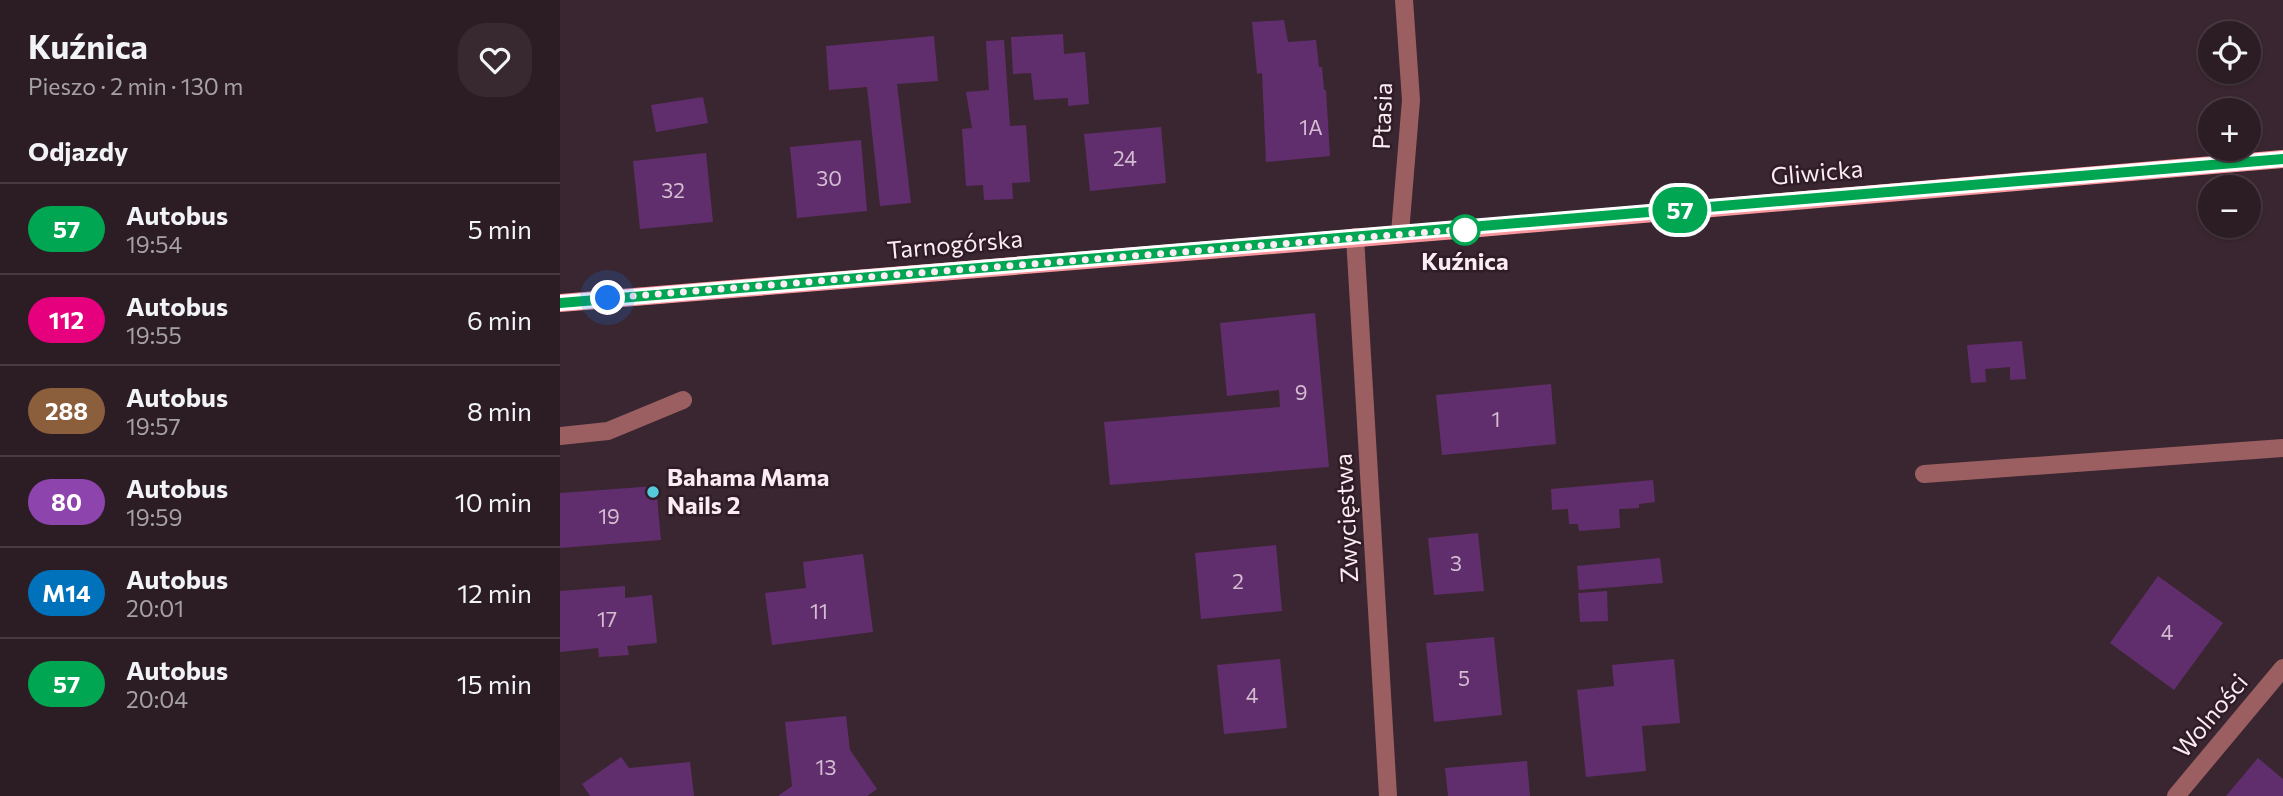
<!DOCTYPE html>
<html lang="pl">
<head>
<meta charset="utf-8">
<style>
  :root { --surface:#2c1c24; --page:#382931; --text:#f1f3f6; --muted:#a6a1a6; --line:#483a41 }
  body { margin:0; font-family:Commissioner,sans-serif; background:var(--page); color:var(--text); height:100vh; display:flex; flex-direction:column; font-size:26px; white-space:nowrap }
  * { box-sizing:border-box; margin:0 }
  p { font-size:23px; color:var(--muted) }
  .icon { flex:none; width:38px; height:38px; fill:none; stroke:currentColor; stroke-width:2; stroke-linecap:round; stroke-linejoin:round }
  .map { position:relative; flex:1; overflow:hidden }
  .side { display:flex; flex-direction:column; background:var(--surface); width:560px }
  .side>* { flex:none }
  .badge { padding:0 14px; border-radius:23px; font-size:24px; line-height:46px }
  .buttons { position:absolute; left:1638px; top:21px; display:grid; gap:14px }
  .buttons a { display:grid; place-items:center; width:63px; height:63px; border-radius:50%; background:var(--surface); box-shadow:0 2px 5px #0004,0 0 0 2px var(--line); font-size:35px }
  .you { position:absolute; width:35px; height:35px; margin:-18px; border:5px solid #fff; border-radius:50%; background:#1a73e8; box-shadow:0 0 0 10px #1a73e833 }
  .map>.badge { position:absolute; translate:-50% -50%; box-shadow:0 0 0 4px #fff }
  h2 { padding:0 28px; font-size:26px; line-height:63px }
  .round { display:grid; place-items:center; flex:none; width:74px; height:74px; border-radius:28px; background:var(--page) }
  .head { display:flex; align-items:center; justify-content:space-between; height:119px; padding:0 28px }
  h1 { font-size:33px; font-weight:700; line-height:52px }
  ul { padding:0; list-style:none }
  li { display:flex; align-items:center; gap:21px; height:91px; padding:0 28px; border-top:2px solid var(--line) }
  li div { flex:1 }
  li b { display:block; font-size:26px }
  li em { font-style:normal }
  li .badge { min-width:77px; font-weight:700; text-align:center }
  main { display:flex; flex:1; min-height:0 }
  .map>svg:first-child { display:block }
  .building { fill:#612e6d }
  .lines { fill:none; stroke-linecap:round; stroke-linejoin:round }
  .minor { stroke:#9b5f62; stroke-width:18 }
  .major { stroke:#f9969d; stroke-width:18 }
  .line-casing { stroke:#fff; stroke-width:16 }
  .line { stroke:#00a651; stroke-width:10 }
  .walk { stroke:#faecf2; stroke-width:7; stroke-dasharray:0 12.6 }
  .stop-dot { fill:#fff; stroke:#00a651; stroke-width:3.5 }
  .poi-dot { fill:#53cbda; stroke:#301c26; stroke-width:2.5 }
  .labels { text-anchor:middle; stroke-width:5; stroke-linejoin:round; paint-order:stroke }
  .number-label { font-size:21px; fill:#d4bcd1 }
  .street-label { font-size:24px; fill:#faecf2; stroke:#301c26 }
  .stop-label { font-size:24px; font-weight:bold; fill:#faecf2; stroke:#301c26 }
  .poi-label { font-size:24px; font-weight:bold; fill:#faecf2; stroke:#301c26; text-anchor:start }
</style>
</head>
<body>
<main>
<section class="side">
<div class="head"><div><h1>Kuźnica</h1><p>Pieszo · 2 min · 130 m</p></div><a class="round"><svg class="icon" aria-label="heart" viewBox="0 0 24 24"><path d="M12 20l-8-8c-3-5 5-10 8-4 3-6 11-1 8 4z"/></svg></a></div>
<h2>Odjazdy</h2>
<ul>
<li><span class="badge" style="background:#00a651;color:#fff">57</span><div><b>Autobus</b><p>19:54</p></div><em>5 min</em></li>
<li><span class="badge" style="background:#e6007e;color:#fff">112</span><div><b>Autobus</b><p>19:55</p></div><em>6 min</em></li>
<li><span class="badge" style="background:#8b5e3c;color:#fff">288</span><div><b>Autobus</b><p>19:57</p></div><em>8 min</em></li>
<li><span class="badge" style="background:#8e44ad;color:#fff">80</span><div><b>Autobus</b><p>19:59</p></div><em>10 min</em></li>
<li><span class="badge" style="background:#0072bc;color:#fff">M14</span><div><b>Autobus</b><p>20:01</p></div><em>12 min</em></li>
<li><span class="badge" style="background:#00a651;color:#fff">57</span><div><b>Autobus</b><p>20:04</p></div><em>15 min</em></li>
</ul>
</section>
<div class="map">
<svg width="1723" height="796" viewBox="0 0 1723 796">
  <rect width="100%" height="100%" fill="#3a2630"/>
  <!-- building -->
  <g class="building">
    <polygon points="724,20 728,42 756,40 759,67 762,67 764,90 766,90 770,156 706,162 702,73 697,74 692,22"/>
    <polygon points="503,34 504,54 525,52 529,104 508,106 508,98 474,100 471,73 453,74 451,37"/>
    <polygon points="374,36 378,81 337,84 351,203 320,206 307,87 269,90 266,46"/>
    <polygon points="444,40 450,126 466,125 470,182 452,183 453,199 424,200 423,185 406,186 402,129 412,128 406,92 429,90 426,41"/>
    <polygon points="143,97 148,123 96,132 91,105"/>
    <polygon points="601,127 606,183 530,191 524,134"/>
    <polygon points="301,140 307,211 237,218 230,147"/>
    <polygon points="146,153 153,222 80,229 73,161"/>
    <polygon points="755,313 769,467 550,485 544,422 720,407 719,390 667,396 660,323"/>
    <polygon points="1462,341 1466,379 1450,380 1450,367 1425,369 1426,382 1411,383 1407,345"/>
    <polygon points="991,384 996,444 882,455 876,395"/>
    <polygon points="1093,480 1095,502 1079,504 1079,508 1059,509 1060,528 1019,531 1018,524 1009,524 1008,509 992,510 991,489"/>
    <polygon points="96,486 101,540 0,548 0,493"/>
    <polygon points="918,533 924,591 874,595 868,538"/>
    <polygon points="716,545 722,611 641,619 635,553"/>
    <polygon points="303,554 313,632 212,645 205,593 246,588 243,562"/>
    <polygon points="1100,558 1103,583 1019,590 1017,566"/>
    <polygon points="1598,576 1663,623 1614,690 1550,643"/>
    <polygon points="65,586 65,598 92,595 97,643 67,646 69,655 39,657 38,648 0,652 0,591"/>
    <polygon points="1047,591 1048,621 1020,622 1018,593"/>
    <polygon points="934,637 942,715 874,722 866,643"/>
    <polygon points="720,659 727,728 664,734 657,665"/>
    <polygon points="1114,659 1120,723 1082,726 1086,771 1026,777 1017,690 1054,686 1052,665"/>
    <polygon points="286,716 290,750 317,789 307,796 218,796 232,786 225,722"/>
    <polygon points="61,757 69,768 130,762 134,796 30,796 22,784"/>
    <polygon points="1698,758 1723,779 1723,796 1666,796"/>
    <polygon points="967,761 970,796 888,796 885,768"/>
  </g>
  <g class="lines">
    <!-- minor -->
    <g class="minor">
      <polyline points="840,233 851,100 844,0"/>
      <polyline points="795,237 828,796"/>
      <polyline points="0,436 48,431 123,400"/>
      <polyline points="1364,474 1723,448"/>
      <polyline points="1616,796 1723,668"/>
    </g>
    <!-- major -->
    <polyline class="major" points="0,303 908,229 1723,159"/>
  </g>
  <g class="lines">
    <defs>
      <polyline id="line" points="0,303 1723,159"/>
    </defs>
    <!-- line casing -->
    <use href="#line" class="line-casing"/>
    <!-- line -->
    <use href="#line" class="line"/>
    <!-- walk -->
    <polyline class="walk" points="48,298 908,229 905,230"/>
  </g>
  <!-- markers -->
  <circle class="stop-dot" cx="905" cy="230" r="14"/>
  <circle class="poi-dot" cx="93" cy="492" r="7"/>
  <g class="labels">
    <!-- number labels -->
    <g class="number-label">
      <text x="751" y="135">1A</text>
      <text x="565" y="166">24</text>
      <text x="269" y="186">30</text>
      <text x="113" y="198">32</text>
      <text x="741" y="400">9</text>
      <text x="936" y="427">1</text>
      <text x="49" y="524">19</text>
      <text x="896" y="571">3</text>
      <text x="678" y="589">2</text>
      <text x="259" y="619">11</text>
      <text x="47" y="627">17</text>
      <text x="1607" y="640">4</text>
      <text x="904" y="686">5</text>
      <text x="692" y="703">4</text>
      <text x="266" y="775">13</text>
    </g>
    <!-- street labels -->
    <g class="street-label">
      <text transform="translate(823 116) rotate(-88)" y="8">Ptasia</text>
      <text transform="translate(1257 173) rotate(-5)" y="8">Gliwicka</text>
      <text transform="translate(395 245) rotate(-5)" y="8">Tarnogórska</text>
      <text transform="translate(787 518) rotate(-93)" y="8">Zwycięstwa</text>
      <text transform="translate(1651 716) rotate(-50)" y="8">Wolności</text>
    </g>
    <!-- stop labels -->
    <g class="stop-label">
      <text x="905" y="270">Kuźnica</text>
    </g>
    <!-- poi labels -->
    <g class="poi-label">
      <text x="107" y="486">Bahama Mama<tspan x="107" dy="28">Nails 2</tspan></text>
    </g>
  </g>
</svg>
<div class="buttons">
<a><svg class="icon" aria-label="locate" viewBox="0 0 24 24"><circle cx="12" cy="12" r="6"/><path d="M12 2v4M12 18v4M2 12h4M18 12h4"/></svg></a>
<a>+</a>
<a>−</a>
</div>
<div class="you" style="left:48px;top:298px"></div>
<b class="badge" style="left:1120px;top:210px;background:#00a651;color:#fff">57</b>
</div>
</main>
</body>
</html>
